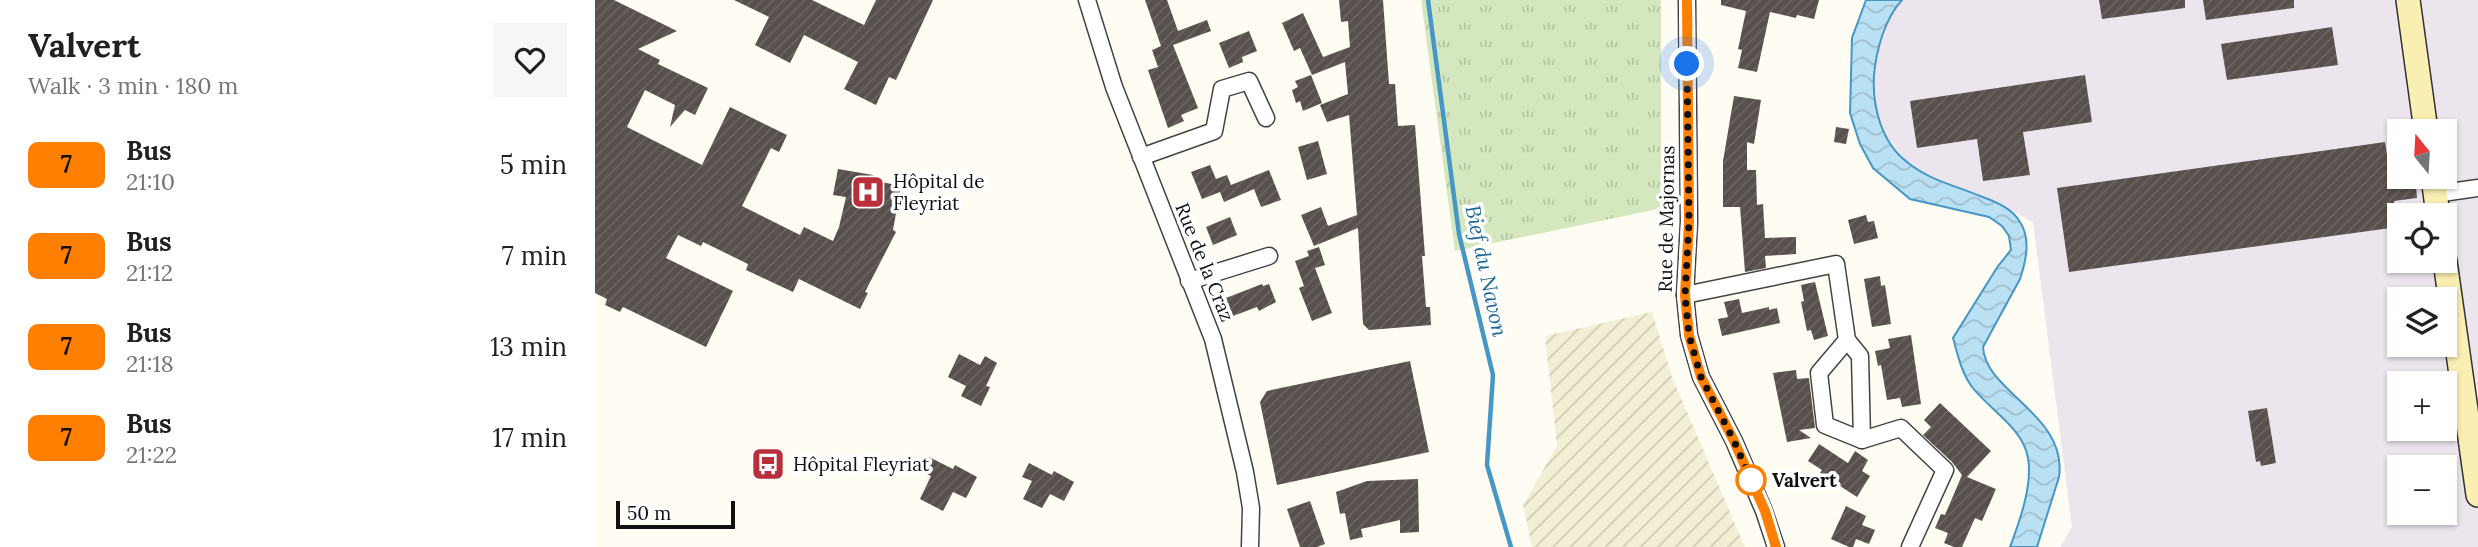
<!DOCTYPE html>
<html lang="en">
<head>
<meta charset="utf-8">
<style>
  :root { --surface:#fff; --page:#f6f6f6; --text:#202124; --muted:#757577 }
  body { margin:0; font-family:Lora,serif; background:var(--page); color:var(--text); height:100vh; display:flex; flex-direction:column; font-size:26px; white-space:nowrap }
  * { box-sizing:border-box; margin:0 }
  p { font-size:23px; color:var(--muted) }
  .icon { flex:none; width:38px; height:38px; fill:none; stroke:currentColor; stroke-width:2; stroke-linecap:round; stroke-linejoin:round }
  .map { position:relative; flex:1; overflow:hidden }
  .drawer { display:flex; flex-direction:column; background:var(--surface); width:595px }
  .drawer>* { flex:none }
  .badge { padding:0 14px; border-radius:10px; font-size:24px; line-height:46px }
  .needle { width:46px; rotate:342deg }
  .tools { position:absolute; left:1792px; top:119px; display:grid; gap:14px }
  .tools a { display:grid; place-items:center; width:70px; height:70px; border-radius:0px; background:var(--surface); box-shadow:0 2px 5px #0004; font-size:35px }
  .scale { position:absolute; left:21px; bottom:18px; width:119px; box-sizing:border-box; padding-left:7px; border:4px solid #101010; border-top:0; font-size:19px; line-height:24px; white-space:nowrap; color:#101010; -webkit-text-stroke:5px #fff; paint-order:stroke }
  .you { position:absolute; width:35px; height:35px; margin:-18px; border:5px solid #fff; border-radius:50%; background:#1a73e8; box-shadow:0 0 0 10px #1a73e833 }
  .map>.badge { position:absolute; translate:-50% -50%; box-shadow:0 0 0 4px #fff }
  .round { display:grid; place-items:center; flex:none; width:74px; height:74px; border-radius:0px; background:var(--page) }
  .overview { display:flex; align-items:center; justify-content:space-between; height:119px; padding:0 28px }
  h1 { font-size:33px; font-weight:800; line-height:52px }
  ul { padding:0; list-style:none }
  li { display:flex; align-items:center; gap:21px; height:91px; padding:0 28px }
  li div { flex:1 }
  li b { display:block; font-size:26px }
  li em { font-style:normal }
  li .badge { min-width:77px; font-weight:700; text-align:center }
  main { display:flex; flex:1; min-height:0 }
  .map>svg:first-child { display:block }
  .industrial { fill:#ece5ed; fill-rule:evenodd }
  .farmland { fill:url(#farmland-furrows) }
  .grass { fill:url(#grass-tufts) }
  .water { fill:url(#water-waves); stroke:#4697c5; stroke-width:2 }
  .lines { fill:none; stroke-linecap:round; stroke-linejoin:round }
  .stream { stroke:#4697c5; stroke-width:4.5 }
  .building { fill:url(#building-hatch) }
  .street-casing { stroke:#434343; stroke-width:19 }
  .secondary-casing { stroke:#323232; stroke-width:26 }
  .street { stroke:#fff; stroke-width:16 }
  .secondary { stroke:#faefb2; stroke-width:23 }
  .line-casing { stroke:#fff; stroke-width:16 }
  .line { stroke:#ff8000; stroke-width:10 }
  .walk { stroke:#101010; stroke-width:7; stroke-dasharray:0 12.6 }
  .stop-dot { fill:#fff; stroke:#ff8000; stroke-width:3.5 }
  .labels { text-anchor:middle; stroke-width:7; stroke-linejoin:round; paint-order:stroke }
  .poi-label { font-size:19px; fill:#101010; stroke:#fff; text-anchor:start }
  .street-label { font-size:19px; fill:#101010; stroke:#fff }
  .stop-label { font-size:19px; font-weight:bold; fill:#101010; stroke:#fff; text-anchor:start }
  .water-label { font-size:21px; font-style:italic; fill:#1f6a9b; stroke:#fff }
</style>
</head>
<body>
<main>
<section class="drawer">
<div class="overview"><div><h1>Valvert</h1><p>Walk · 3 min · 180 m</p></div><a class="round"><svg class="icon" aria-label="heart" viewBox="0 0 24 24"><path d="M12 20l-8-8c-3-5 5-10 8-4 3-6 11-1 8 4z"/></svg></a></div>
<ul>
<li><span class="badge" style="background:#ff8000;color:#111">7</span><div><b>Bus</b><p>21:10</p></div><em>5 min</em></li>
<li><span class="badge" style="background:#ff8000;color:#111">7</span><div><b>Bus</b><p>21:12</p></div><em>7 min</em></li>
<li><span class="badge" style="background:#ff8000;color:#111">7</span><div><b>Bus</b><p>21:18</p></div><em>13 min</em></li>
<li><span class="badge" style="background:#ff8000;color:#111">7</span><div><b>Bus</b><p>21:22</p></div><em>17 min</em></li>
</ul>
</section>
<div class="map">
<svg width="1883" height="547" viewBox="0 0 1883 547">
  <defs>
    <pattern id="farmland-furrows" width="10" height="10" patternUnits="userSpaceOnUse" patternTransform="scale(1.75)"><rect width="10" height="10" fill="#f3efd4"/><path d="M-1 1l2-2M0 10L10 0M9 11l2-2" fill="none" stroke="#cfccb5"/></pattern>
    <pattern id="grass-tufts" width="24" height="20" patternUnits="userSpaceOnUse" patternTransform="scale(1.75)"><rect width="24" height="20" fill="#d5e7be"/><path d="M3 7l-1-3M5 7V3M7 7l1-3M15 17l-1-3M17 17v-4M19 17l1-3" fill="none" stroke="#b6c5a2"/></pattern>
    <pattern id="water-waves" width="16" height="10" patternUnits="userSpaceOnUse" patternTransform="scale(1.75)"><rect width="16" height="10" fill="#bae0f3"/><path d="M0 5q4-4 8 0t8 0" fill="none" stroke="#9fbfcf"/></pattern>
    <pattern id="building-hatch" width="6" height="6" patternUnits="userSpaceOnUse" patternTransform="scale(1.75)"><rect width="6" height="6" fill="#58504c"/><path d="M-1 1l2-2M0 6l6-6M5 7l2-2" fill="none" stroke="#6b6561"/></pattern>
  </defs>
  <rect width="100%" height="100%" fill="#fefcf3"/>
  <!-- industrial -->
  <path class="industrial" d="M 1307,0 L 1883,0 L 1883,547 L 1465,547 L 1477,527 L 1438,222 L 1398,201 L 1330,173 L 1312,163 L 1291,135 L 1282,114 L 1279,95 L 1281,57 L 1299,8 ZM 1804,131 L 1850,131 L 1850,177 L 1804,177 ZM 1804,215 L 1850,215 L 1850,261 L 1804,261 ZM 1804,299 L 1850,299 L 1850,345 L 1804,345 ZM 1804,383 L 1850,383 L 1850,429 L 1804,429 ZM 1804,467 L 1850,467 L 1850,513 L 1804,513 Z"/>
  <!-- farmland -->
  <polygon class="farmland" points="1057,312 1077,377 1150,547 937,547 928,505 962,446 950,336"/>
  <!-- grass -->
  <polygon class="grass" points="826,0 1066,0 1066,181 1068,208 860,251"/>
  <!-- water -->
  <path class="water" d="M 1271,0 L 1307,0 C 1290,18 1281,51 1279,75 C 1277,106 1286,142 1312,162 C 1332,179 1361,186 1385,196 C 1399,201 1417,208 1425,222 C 1436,239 1431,261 1425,279 L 1388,347 C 1390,392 1473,415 1464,477 L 1442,547 L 1415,547 C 1424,523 1438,485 1433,458 C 1428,428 1395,410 1377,387 C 1366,372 1363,355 1358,338 L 1403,266 L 1416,250 L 1414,236 L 1407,226 L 1394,217 L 1315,199 L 1278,168 L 1265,144 L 1255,113 L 1257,38 Z"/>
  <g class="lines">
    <!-- stream -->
    <polyline class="stream" points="833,0 864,234 898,375 892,465 916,547"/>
  </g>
  <!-- building -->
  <g class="building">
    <polygon points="0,0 19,0 82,31 43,49 65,60 63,64 113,88 100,115 90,110 75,127 80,105 50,90 32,127 107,165 135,107 192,135 184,152 176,148 147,206 205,235 209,227 238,241 244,227 251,197 238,195 243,169 278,175 277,180 306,186 298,230 301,232 270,292 273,293 265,309 204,279 198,292 151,270 153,264 108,242 106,246 83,235 71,258 138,291 111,347 28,307 25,312 10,305 12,299 0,293"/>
    <polygon points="139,0 217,0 269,25 281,0 338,0 301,80 294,77 281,105 249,89 263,62 209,35 195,63 160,45 174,17"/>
    <polygon points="550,0 572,0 583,31 612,20 616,31 578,45 603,108 586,115 589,121 573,128 553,70 563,67 557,50 566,46"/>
    <polygon points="744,0 788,0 794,84 800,84 803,126 820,125 830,256 827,256 831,307 835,307 836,325 774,330 768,324 763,228 719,246 706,215 726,207 733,226 762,215 754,115 732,122 725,105 753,94 750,62 717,75 705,48 699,51 687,23 708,13 728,57 755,47 753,21 746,22"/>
    <polygon points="1126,0 1224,0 1219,19 1202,15 1201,18 1175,12 1162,72 1143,68 1147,50 1143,49 1151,11 1126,5"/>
    <polygon points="1504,0 1590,0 1590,8 1507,19"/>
    <polygon points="1608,0 1699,0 1699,8 1611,20"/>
    <polygon points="1737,27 1743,65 1632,80 1626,44"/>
    <polygon points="654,31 662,51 647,57 648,62 634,68 624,43"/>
    <polygon points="716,75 727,103 708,111 705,101 701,103 697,90 703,87 700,81"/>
    <polygon points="1490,75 1497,122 1428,132 1435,175 1388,181 1382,139 1322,148 1315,101"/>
    <polygon points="1139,96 1166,100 1159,144 1152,142 1152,170 1161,170 1162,205 1168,204 1170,238 1201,237 1201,254 1170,256 1171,268 1150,272 1145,207 1128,207 1128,161"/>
    <polygon points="1241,127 1254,129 1251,144 1239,142"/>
    <polygon points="723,141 732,174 712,180 703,147"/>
    <polygon points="1790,142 1797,189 1821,186 1822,198 1799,201 1803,227 1474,272 1462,188"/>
    <polygon points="615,165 621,179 632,175 636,185 674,170 686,200 666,207 659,189 629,202 625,192 607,199 596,172"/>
    <polygon points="1271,215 1273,222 1279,221 1283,238 1259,244 1253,220"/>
    <polygon points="635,217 642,235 618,245 611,227"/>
    <polygon points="724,247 730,265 720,268 737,313 717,321 704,288 709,286 700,261 714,256 712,251"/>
    <polygon points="1285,276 1286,286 1290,285 1296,324 1277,327 1269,279"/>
    <polygon points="1220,282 1233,336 1219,340 1216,330 1212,331 1206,302 1209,301 1206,285"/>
    <polygon points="667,284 668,286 674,284 681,302 664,311 662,307 638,316 631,298"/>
    <polygon points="1144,299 1147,313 1174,307 1174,310 1182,308 1185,323 1127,336 1123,319 1133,317 1129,302"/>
    <polygon points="1316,335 1326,404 1307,407 1305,398 1292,400 1286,365 1283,366 1280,351 1295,348 1293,339"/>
    <polygon points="364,354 385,365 390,356 402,363 391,386 395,387 386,406 366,396 371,386 353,377"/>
    <polygon points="815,361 834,452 682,485 665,402 672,391"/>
    <polygon points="1201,370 1202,379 1214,378 1220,428 1204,430 1216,438 1192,442 1178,373"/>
    <polygon points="1345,403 1396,451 1372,477 1401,489 1387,521 1380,518 1367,547 1359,547 1349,543 1353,533 1340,528 1346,514 1350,515 1367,475 1357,462 1328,435 1336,427 1329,420"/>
    <polygon points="1672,408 1681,463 1666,466 1665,461 1661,462 1653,411"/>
    <polygon points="1224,444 1253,463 1260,451 1273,460 1267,471 1275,476 1262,497 1225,473 1227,470 1213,461"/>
    <polygon points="334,457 358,469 360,465 382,477 371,498 358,492 348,511 325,499 336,476 327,472"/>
    <polygon points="434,463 457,475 459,471 479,482 469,501 455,494 447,508 428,499 437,481 427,477"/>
    <polygon points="823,479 824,532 805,533 805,520 766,529 768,537 755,540 750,513 745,514 741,492 772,481"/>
    <polygon points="715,501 730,544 722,547 705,547 692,509"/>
    <polygon points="1251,506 1271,516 1267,525 1280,530 1274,544 1261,539 1258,547 1254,547 1236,539"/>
  </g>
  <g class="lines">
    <defs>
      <g id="street">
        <polyline points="492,0 519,87 618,339 650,472 656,508 655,547"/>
        <polyline points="1092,0 1094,222 1090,295 1094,335 1106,377 1139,441 1169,511 1181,547"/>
        <polyline points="546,157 619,131 627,89 654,81 671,118"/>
        <polyline points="1840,194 1883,188"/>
        <polyline points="594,281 674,256"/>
        <polyline points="1090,295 1241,264 1252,340 1224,373 1230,425 1267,440 1306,428 1350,470 1315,547"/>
        <polyline points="1252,340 1265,356 1267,440"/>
      </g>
      <g id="secondary">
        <polyline points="1813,0 1831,131"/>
        <polyline points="1838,177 1843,215"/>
        <polyline points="1850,261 1883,495"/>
      </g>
    </defs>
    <!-- street casing -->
    <use href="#street" class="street-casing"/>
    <!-- secondary casing -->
    <use href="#secondary" class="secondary-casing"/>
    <!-- street -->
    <use href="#street" class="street"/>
    <!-- secondary -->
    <use href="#secondary" class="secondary"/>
  </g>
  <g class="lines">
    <defs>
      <polyline id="line" points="1092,0 1094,222 1090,295 1094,335 1106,377 1139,441 1170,511 1181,547"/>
    </defs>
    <!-- line casing -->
    <use href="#line" class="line-casing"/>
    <!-- line -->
    <use href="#line" class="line"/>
    <!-- walk -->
    <polyline class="walk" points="1092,64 1094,222 1090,295 1094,335 1106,377 1139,441 1156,480"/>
  </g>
  <!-- icons -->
  <defs>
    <symbol id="hospital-square" viewBox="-11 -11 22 22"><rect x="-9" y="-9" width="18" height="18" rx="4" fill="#b82f3b" stroke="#fff"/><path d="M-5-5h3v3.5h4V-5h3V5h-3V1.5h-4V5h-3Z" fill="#fff"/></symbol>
    <symbol id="bus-square" viewBox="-11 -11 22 22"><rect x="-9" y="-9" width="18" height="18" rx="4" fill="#b82f3b" stroke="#fff"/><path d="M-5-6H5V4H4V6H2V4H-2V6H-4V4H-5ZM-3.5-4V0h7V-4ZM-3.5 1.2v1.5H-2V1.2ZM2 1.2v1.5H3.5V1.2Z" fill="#fff"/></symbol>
  </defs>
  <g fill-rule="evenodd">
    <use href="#hospital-square" x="254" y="173" width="38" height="38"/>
    <use href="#bus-square" x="154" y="445" width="38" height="38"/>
  </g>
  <!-- markers -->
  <circle class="stop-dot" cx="1156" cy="480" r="14"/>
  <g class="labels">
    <!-- poi labels -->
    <g class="poi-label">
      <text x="298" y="188">Hôpital de<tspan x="298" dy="22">Fleyriat</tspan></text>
      <text x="198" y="471">Hôpital Fleyriat</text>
    </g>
    <!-- street labels -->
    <g class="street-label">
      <text transform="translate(1071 219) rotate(-89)" y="7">Rue de Majornas</text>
      <text transform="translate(610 262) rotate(68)" y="7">Rue de la Craz</text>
    </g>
    <!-- stop labels -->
    <g class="stop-label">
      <text x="1177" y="487">Valvert</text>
    </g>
    <!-- water labels -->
    <g class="water-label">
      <text transform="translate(891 271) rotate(78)" y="7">Bief du Navon</text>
    </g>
  </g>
</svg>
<div class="tools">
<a><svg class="needle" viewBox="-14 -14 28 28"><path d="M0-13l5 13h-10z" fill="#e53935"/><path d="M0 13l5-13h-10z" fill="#757577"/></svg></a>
<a><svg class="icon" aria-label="locate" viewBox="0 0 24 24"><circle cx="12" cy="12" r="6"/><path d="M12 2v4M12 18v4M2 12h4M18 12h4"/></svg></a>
<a><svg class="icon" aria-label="layers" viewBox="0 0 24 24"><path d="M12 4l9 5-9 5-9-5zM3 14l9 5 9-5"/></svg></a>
<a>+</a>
<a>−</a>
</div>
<div class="scale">50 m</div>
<div class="you" style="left:1092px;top:64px"></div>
</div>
</main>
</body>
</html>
